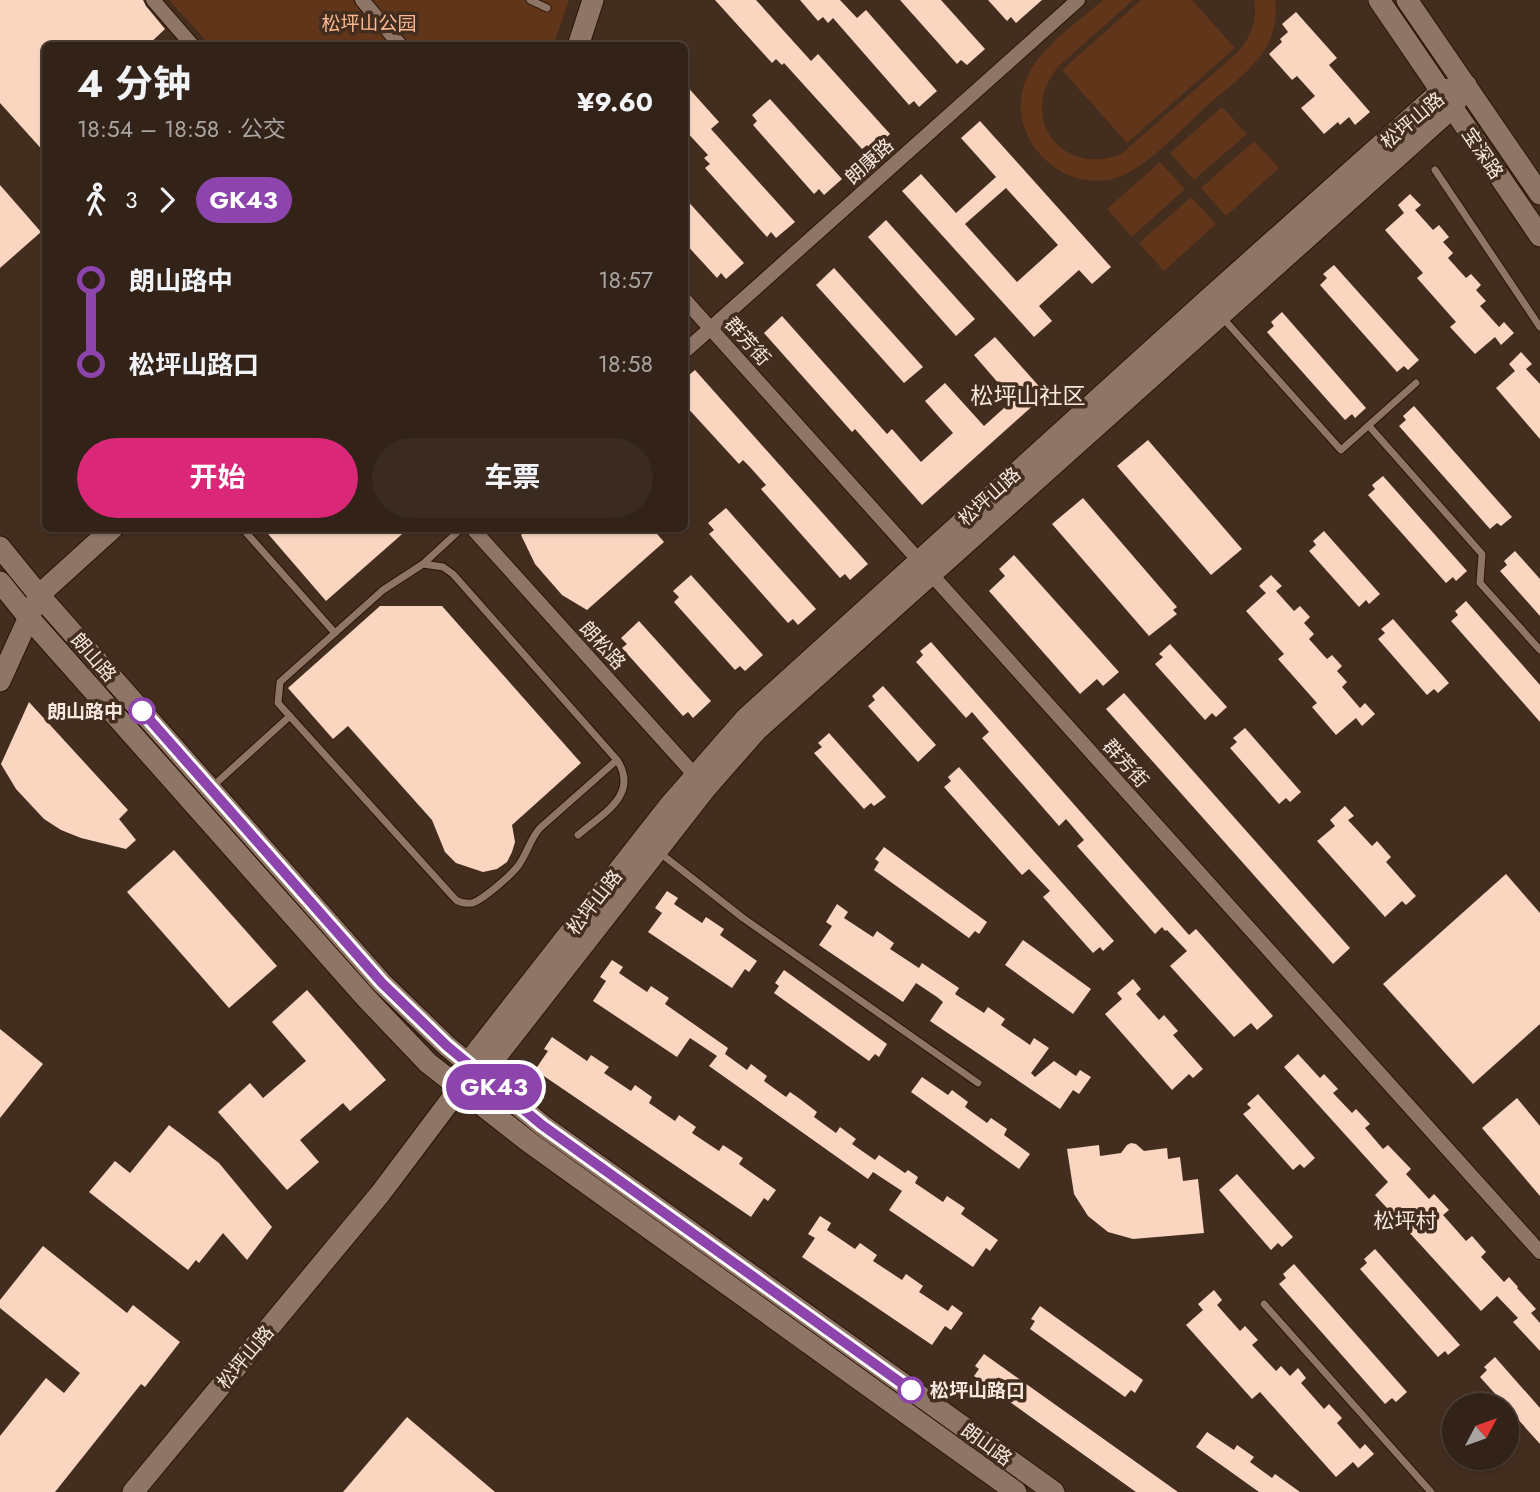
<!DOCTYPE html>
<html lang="zh">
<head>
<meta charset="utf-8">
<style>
  :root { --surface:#322217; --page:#3a2a20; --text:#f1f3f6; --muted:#a8a4a1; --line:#4d3f36; --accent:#db2777 }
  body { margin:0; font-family:Jost,"Noto Sans SC",sans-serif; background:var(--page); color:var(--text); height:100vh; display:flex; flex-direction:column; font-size:26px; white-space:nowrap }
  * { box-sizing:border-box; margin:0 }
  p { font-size:23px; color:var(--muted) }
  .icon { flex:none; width:38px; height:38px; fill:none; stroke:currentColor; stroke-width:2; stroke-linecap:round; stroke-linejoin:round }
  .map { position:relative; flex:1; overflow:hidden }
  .details { position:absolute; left:42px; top:42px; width:646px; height:490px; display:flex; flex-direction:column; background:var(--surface); border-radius:10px; box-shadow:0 2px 5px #0004,0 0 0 2px var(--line) }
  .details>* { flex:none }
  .badge { padding:0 14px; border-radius:23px; font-size:24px; line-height:46px }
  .needle { width:46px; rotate:49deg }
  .tools { position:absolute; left:1442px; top:1393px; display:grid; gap:14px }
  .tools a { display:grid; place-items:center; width:77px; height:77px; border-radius:50%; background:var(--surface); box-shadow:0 2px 5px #0004,0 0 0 2px var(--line); font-size:35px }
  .map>.badge { position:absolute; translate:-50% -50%; box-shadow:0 0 0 4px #fff }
  .legs { display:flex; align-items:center; gap:10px; height:77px; padding:0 35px; font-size:23px }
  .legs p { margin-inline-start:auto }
  .summary { display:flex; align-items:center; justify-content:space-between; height:119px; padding:0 35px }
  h1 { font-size:38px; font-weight:700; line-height:52px }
  .action { display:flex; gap:14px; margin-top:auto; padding:14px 35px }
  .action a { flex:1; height:80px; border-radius:42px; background:var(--accent); color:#fff; font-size:28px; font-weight:700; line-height:80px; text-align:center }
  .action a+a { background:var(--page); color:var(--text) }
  ul { padding:0 35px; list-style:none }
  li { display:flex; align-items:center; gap:24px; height:84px; font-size:26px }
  li i { display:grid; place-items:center; width:10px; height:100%; margin:0 9px; background:currentColor }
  li i::after { content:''; width:18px; height:18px; margin:-9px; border:5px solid; border-radius:50%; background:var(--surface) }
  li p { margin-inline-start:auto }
  li:first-child i { background:linear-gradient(#0000 50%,currentColor 0) }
  li:last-child i { background:linear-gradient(currentColor 50%,#0000 0) }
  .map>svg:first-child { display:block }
  .green { fill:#603519 }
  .building { fill:#fad6c1; fill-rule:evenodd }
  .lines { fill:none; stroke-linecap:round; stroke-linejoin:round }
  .lane-casing { stroke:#291407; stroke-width:9 }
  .street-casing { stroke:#291407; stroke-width:16 }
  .secondary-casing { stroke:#291407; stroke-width:23 }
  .lane { stroke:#8f7565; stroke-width:7 }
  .street { stroke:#8f7565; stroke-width:14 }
  .secondary { stroke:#8f7565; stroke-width:21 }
  .line-1-casing { stroke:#fff; stroke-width:16 }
  .line-1 { stroke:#8e44ad; stroke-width:10 }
  .stop-1-dot { fill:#fff; stroke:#8e44ad; stroke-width:3.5 }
  .labels { text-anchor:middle; stroke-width:7; stroke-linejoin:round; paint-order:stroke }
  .park-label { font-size:19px; fill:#fbba93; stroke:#432d1f }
  .street-label { font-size:19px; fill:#f7e8df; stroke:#432d1f }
  .stop-label { font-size:19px; font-weight:bold; fill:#f7e8df; stroke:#432d1f; text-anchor:end }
  .neighbourhood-label { font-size:21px; fill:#f7e8df; stroke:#432d1f }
  .quarter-label { font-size:23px; fill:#f7e8df; stroke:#432d1f }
</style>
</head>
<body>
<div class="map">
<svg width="1540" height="1492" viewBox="0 0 1540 1492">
  <rect width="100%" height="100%" fill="#432d1f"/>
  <!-- green -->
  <g class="green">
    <polygon points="169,0 569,0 553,46 210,45"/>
    <path d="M 1103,0 L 1133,0 L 1059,66 C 1016,115 1061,178 1121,154 L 1238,52 C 1251,36 1258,20 1254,0 L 1275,0 C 1278,19 1273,39 1261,55 C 1248,73 1228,88 1211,102 C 1187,124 1146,169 1116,178 C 1057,195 1000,130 1028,75 C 1042,46 1079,21 1103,0 Z"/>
    <polygon points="1141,0 1192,0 1235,48 1127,143 1062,70"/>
    <polygon points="1222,107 1247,134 1194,180 1170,153"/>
    <polygon points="1254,141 1279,168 1226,216 1201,188"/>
    <polygon points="1160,162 1185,189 1132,237 1107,209"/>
    <polygon points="1191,197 1216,224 1164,271 1139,243"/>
  </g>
  <!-- building -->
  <g class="building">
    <polygon points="0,0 143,0 146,6 165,29 147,46 46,46 46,154 0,103"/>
    <polygon points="715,0 756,0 811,61 818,54 890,134 872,151 867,145 862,149 784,63 782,65 776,59 772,63"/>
    <polygon points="800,0 840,0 857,18 866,10 937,91 919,107 914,101 909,105 833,18 828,23 823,17 818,21"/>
    <polygon points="900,0 941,0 985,49 967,65 961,60 957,64"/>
    <polygon points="988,0 1042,0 1016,23 1011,17 1007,21"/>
    <polygon points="1296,12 1337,58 1329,65 1370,112 1355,125 1349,117 1340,125 1338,122 1324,134 1301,108 1315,96 1297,76 1292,80 1269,54 1282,42 1280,39 1288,32 1282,24"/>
    <polygon points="684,83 719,122 711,129 795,222 776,238 771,232 767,237 705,168 710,164 704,158 708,155 684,129"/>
    <polygon points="770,99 842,179 824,195 819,189 814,194 753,125 757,121 752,115"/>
    <path d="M 980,121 L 1111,267 L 1092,284 L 1079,270 L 1039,306 L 1052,321 L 1034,337 L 902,191 L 921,174 L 956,213 L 996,177 L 961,138 ZM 1006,188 L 1058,245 L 1017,282 L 965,224 Z"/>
    <polygon points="0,185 41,232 0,268"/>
    <polygon points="1410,194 1421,205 1415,210 1433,230 1439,225 1449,237 1443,242 1453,253 1448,258 1466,278 1471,274 1481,285 1476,290 1486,301 1480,306 1499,327 1504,322 1514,333 1501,345 1495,337 1475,354 1450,327 1456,322 1417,278 1423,273 1385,230 1404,213 1398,205"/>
    <polygon points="684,197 744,263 726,279 721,273 717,278 684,242"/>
    <polygon points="886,220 975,319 956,336 868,237"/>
    <polygon points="1334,265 1419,360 1408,370 1404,366 1397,372 1320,285 1327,278 1323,274"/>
    <polygon points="834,268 923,367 904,383 816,285"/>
    <polygon points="1282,312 1366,408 1355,418 1352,414 1345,420 1267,332 1274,326 1271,322"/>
    <polygon points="782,316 887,434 892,429 921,462 953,433 925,401 945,383 984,426 1013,400 974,355 995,337 1046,394 922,505 855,429 852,432 764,333"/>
    <polygon points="1521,352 1532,364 1526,369 1540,384 1540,439 1496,388 1515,371 1509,364"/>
    <polygon points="695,370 868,564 850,580 845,574 840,578 761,489 766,485 749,466 743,460 739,464 684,404 684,379"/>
    <polygon points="1414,406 1512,517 1501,526 1497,523 1490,529 1399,426 1406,420 1403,416"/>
    <polygon points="1148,440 1242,549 1211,575 1117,466"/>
    <polygon points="1383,476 1467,571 1456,581 1453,577 1446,583 1368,495 1375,489 1372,485"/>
    <polygon points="1083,498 1177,607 1173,610 1177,614 1149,636 1052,524"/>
    <polygon points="726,508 816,609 798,625 793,619 788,623 709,534 714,530 708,523"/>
    <polygon points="263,528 409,528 326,601"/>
    <polygon points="529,528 652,528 664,542 587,610 562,595 535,564 521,535"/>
    <polygon points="1324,531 1380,594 1369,604 1366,600 1359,607 1309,551 1316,545 1313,541"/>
    <polygon points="1515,551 1540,579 1540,616 1500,571 1507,565 1504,561"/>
    <polygon points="1014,555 1119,672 1103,686 1097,679 1080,694 989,591 1005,576 999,569"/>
    <polygon points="691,575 763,655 745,671 740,666 735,670 674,602 679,597 673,591"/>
    <polygon points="1271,575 1282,586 1276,591 1294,611 1300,606 1310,617 1304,623 1314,634 1309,639 1327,659 1332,655 1342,666 1337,671 1347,682 1342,687 1360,708 1365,703 1375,714 1362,726 1356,718 1336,735 1312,707 1317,703 1278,659 1284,654 1246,611 1266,593 1259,586"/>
    <polygon points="1466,601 1540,685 1540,722 1451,621 1458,615 1455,611"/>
    <polygon points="380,606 442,606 581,763 512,825 515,842 512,852 507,862 497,869 483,872 456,863 445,852 432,820 348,726 333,739 288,688"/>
    <polygon points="1393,619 1449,683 1438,693 1434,689 1427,695 1378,639 1385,633 1381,629"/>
    <polygon points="639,621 711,701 693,718 688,712 683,716 622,648 627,644 621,638"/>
    <polygon points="931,642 1189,935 1196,929 1273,1016 1257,1030 1251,1023 1234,1037 1170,966 1187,951 1167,930 1165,931 1162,927 1155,934 1077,846 1084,840 1066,819 1059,826 982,738 989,732 972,712 966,718 916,662 923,655 920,651"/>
    <polygon points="1170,644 1227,707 1216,717 1212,713 1205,720 1155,664 1163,657 1159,654"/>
    <polygon points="883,686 936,745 918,762 868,706 875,700 872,696"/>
    <polygon points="1124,693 1350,948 1333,964 1106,709"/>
    <polygon points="29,702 128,810 119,819 136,840 126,849 81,838 61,830 44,819 16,789 1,764"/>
    <polygon points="1245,728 1301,792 1290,802 1286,798 1279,804 1230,748 1237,742 1233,738"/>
    <polygon points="829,733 886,797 874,806 871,803 864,809 814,753 822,747 818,743"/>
    <polygon points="959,767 1114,941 1103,951 1100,947 1093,953 1043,897 1050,891 1029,869 1022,875 944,787 951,781 948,777"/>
    <polygon points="1345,806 1354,816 1348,820 1372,846 1377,841 1391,857 1386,862 1416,896 1406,905 1402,901 1385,917 1317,841 1335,826 1330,820"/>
    <polygon points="884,847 987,922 979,934 975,931 969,938 874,870 879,862 875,859"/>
    <polygon points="174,850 277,966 229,1008 127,892"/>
    <polygon points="1506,874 1540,913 1540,1024 1473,1084 1383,984"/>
    <polygon points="667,891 678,898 674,904 702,923 706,917 724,929 720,935 757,961 749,972 745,969 732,988 648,932 662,913 655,908"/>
    <polygon points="837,904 848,912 844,918 873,937 877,931 894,943 890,949 919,968 922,963 959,988 955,994 984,1013 988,1007 1005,1019 1001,1025 1030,1045 1034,1038 1049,1048 1031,1073 1035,1077 1054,1061 1076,1076 1080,1070 1091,1077 1079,1094 1073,1090 1060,1109 930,1021 943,1002 937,997 916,983 903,1002 819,945 832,926 826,922"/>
    <polygon points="1023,940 1091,989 1073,1014 1005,965"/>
    <polygon points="612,960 623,967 619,973 647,992 651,986 669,998 665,1004 728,1048 725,1054 747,1070 751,1064 767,1076 764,1081 786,1097 790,1092 800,1099 817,1112 814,1117 836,1133 840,1127 856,1139 852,1144 875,1160 879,1155 905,1173 908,1170 918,1177 915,1183 943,1202 947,1196 965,1208 961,1214 998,1240 990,1251 986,1248 973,1267 889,1210 902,1191 873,1172 868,1179 709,1066 717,1056 690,1038 677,1057 593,1001 606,981 600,977"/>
    <polygon points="784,970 887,1044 879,1057 875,1054 869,1061 774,993 779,986 775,983"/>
    <polygon points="1133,979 1141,989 1136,994 1159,1020 1164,1015 1178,1031 1173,1035 1203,1069 1193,1078 1189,1074 1172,1090 1105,1014 1122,999 1117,993"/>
    <polygon points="307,990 386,1080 350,1111 343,1103 300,1140 319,1162 287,1190 218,1112 250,1083 263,1098 306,1061 272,1022"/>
    <polygon points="0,1029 43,1064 0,1118"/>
    <polygon points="552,1037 587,1061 591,1055 609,1067 604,1073 631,1091 635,1085 652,1097 649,1103 675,1121 679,1115 696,1127 692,1133 719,1151 723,1145 743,1158 739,1164 776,1190 768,1201 764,1198 751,1217 535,1070 548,1051 544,1049"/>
    <polygon points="1298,1054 1320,1078 1324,1074 1338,1089 1333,1093 1352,1113 1356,1109 1370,1124 1365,1128 1383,1149 1388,1145 1411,1169 1406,1174 1429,1199 1434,1194 1449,1210 1443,1215 1466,1241 1472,1236 1486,1252 1481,1257 1504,1282 1509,1277 1518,1287 1517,1288 1536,1309 1531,1313 1540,1323 1540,1351 1513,1322 1518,1318 1497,1296 1481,1311 1375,1195 1388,1182 1284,1067"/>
    <polygon points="922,1077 948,1095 952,1090 968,1102 965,1107 987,1123 991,1118 1007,1129 1004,1135 1030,1154 1019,1169 911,1092"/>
    <polygon points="1258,1094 1315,1158 1304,1168 1300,1164 1293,1170 1243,1114 1251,1108 1247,1104"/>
    <polygon points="1517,1098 1540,1126 1540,1196 1482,1128"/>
    <polygon points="169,1125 219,1163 272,1227 247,1260 223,1233 199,1263 196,1260 188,1270 89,1192 115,1161 130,1173"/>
    <polygon points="1131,1143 1136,1144 1144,1151 1167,1148 1168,1159 1180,1157 1183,1181 1198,1179 1204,1233 1133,1239 1108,1232 1088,1216 1074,1194 1067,1149 1099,1145 1100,1156 1121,1153 1127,1145"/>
    <polygon points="1237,1174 1293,1237 1282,1247 1278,1243 1271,1250 1219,1190"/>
    <polygon points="820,1216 831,1223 827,1230 855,1249 860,1243 877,1255 873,1261 902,1280 906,1274 923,1286 919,1292 948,1311 952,1305 963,1313 951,1330 945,1326 932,1345 802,1257 815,1238 808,1234"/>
    <polygon points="43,1246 127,1313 133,1305 180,1342 145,1387 141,1384 55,1492 0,1492 0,1436 46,1378 64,1393 80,1373 0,1308 0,1300"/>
    <polygon points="1375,1249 1460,1345 1448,1355 1445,1351 1438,1357 1360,1269 1367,1263 1364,1259"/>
    <polygon points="1294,1264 1407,1392 1396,1402 1392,1398 1385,1404 1279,1284 1286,1278 1283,1274"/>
    <polygon points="1214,1290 1222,1300 1217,1305 1240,1331 1245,1326 1258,1340 1252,1345 1276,1371 1281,1366 1290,1376 1298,1368 1306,1378 1301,1383 1324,1409 1329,1404 1342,1418 1337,1423 1360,1449 1365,1444 1374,1454 1358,1468 1353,1462 1336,1477 1260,1392 1252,1399 1186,1325 1203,1310 1198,1304"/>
    <polygon points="1040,1306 1143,1380 1135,1393 1131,1390 1125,1397 1030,1329 1035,1321 1031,1319"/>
    <polygon points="984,1354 1098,1435 1178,1492 1136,1492 1035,1420 974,1376 979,1369 975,1366"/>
    <polygon points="1495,1357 1540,1408 1540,1444 1480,1377 1487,1370 1484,1367"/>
    <polygon points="407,1417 495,1492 343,1492"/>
    <polygon points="1207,1432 1234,1450 1237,1445 1254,1457 1250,1462 1272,1478 1275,1474 1300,1492 1259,1492 1196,1447"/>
  </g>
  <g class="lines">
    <defs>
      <g id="lane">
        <polyline points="530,0 547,8"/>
        <polyline points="1435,170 1540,327"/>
        <polyline points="1221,316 1341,450 1416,383"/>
        <polyline points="1369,426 1482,554 1480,583 1540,650"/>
        <polyline points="242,528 335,633"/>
        <polyline points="423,564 462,528"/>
        <polyline points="213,786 290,716"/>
        <path d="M 578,835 C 602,814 640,795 617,760 L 453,574 L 443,567 L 423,564 L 383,590 L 280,682 L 278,703 L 456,900 C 461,903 466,904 472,903 C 483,900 511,875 518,866 C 527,854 530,839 540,828 L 617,760"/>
        <polyline points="660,853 743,918 978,1083"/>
        <polyline points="1264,1304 1431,1492"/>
      </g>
      <g id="street">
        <polyline points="153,0 193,46"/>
        <polyline points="362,0 401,46"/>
        <polyline points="684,299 1540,1252"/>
        <polyline points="684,352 1078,0"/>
        <polyline points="472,528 701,782"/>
      </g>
      <g id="secondary">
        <polyline points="1379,0 1540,236"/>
        <polyline points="1407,0 1540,194"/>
        <polyline points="578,46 593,0"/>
        <polyline points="0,547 39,595 382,983 447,1046 542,1125 1054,1492"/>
        <polyline points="0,582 29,618 366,998 428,1063 529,1142 1016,1492"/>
        <polyline points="0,681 39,595 113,528"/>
        <polyline points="459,1089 481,1076 706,788 756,731 1452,108 1466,85"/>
        <polyline points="133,1492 380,1194 459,1089 467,1064 669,806 746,718 1207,300 1441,91 1466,85"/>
      </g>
    </defs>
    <!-- lane casing -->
    <use href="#lane" class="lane-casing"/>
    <!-- street casing -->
    <use href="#street" class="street-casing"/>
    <!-- secondary casing -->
    <use href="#secondary" class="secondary-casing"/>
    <!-- lane -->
    <use href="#lane" class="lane"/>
    <!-- street -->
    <use href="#street" class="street"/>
    <!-- secondary -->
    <use href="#secondary" class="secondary"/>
  </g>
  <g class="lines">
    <defs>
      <polyline id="line-1" points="142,711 382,983 447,1046 542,1125 911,1390"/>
    </defs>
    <!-- line-1 casing -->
    <use href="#line-1" class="line-1-casing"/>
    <!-- line-1 -->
    <use href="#line-1" class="line-1"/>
  </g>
  <!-- markers -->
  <g class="stop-1-dot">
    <circle cx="142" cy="711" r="12"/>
    <circle cx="911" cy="1390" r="12"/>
  </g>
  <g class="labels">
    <!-- park labels -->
    <g class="park-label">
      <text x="369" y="30">松坪山公园</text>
    </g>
    <!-- street labels -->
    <g class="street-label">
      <text transform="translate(1412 120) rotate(-40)" y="7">松坪山路</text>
      <text transform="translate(1483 153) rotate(56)" y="7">宝深路</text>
      <text transform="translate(869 161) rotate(-42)" y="7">朗康路</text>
      <text transform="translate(748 341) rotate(48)" y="7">群芳街</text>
      <text transform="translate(989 496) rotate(-42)" y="7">松坪山路</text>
      <text transform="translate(603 645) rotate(48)" y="7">朗松路</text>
      <text transform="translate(94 657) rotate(49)" y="7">朗山路</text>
      <text transform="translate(1126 763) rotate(48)" y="7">群芳街</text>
      <text transform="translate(594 902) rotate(-52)" y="7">松坪山路</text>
      <text transform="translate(245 1357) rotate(-50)" y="7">松坪山路</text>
      <text transform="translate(987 1444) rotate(36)" y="7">朗山路</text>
    </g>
    <!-- stop labels -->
    <g class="stop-label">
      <text x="123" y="718">朗山路中</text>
      <text x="930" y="1397" text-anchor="start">松坪山路口</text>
    </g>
    <!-- neighbourhood labels -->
    <g class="neighbourhood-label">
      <text x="1405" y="1228">松坪村</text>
    </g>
    <!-- quarter labels -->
    <g class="quarter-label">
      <text x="1028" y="404">松坪山社区</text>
    </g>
  </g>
</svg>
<div class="tools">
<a><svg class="needle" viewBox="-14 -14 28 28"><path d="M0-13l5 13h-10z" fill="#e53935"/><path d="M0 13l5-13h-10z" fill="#a8a4a1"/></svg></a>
</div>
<b class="badge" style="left:494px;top:1087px;background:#8e44ad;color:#fff">GK43</b>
<section class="details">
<div class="summary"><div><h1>4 分钟</h1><p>18:54 – 18:58 · 公交</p></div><b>¥9.60</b></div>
<div class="legs"><svg class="icon" aria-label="walk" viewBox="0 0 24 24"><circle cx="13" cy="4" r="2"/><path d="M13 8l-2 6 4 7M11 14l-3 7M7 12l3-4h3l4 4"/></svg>3<svg class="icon" aria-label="forward" viewBox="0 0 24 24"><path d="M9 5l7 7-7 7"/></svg><b class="badge" style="background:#8e44ad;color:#fff">GK43</b></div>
<ul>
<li><i style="color:#8e44ad"></i><b>朗山路中</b><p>18:57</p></li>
<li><i style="color:#8e44ad"></i><b>松坪山路口</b><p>18:58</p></li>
</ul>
<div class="action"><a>开始</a><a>车票</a></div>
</section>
</div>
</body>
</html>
